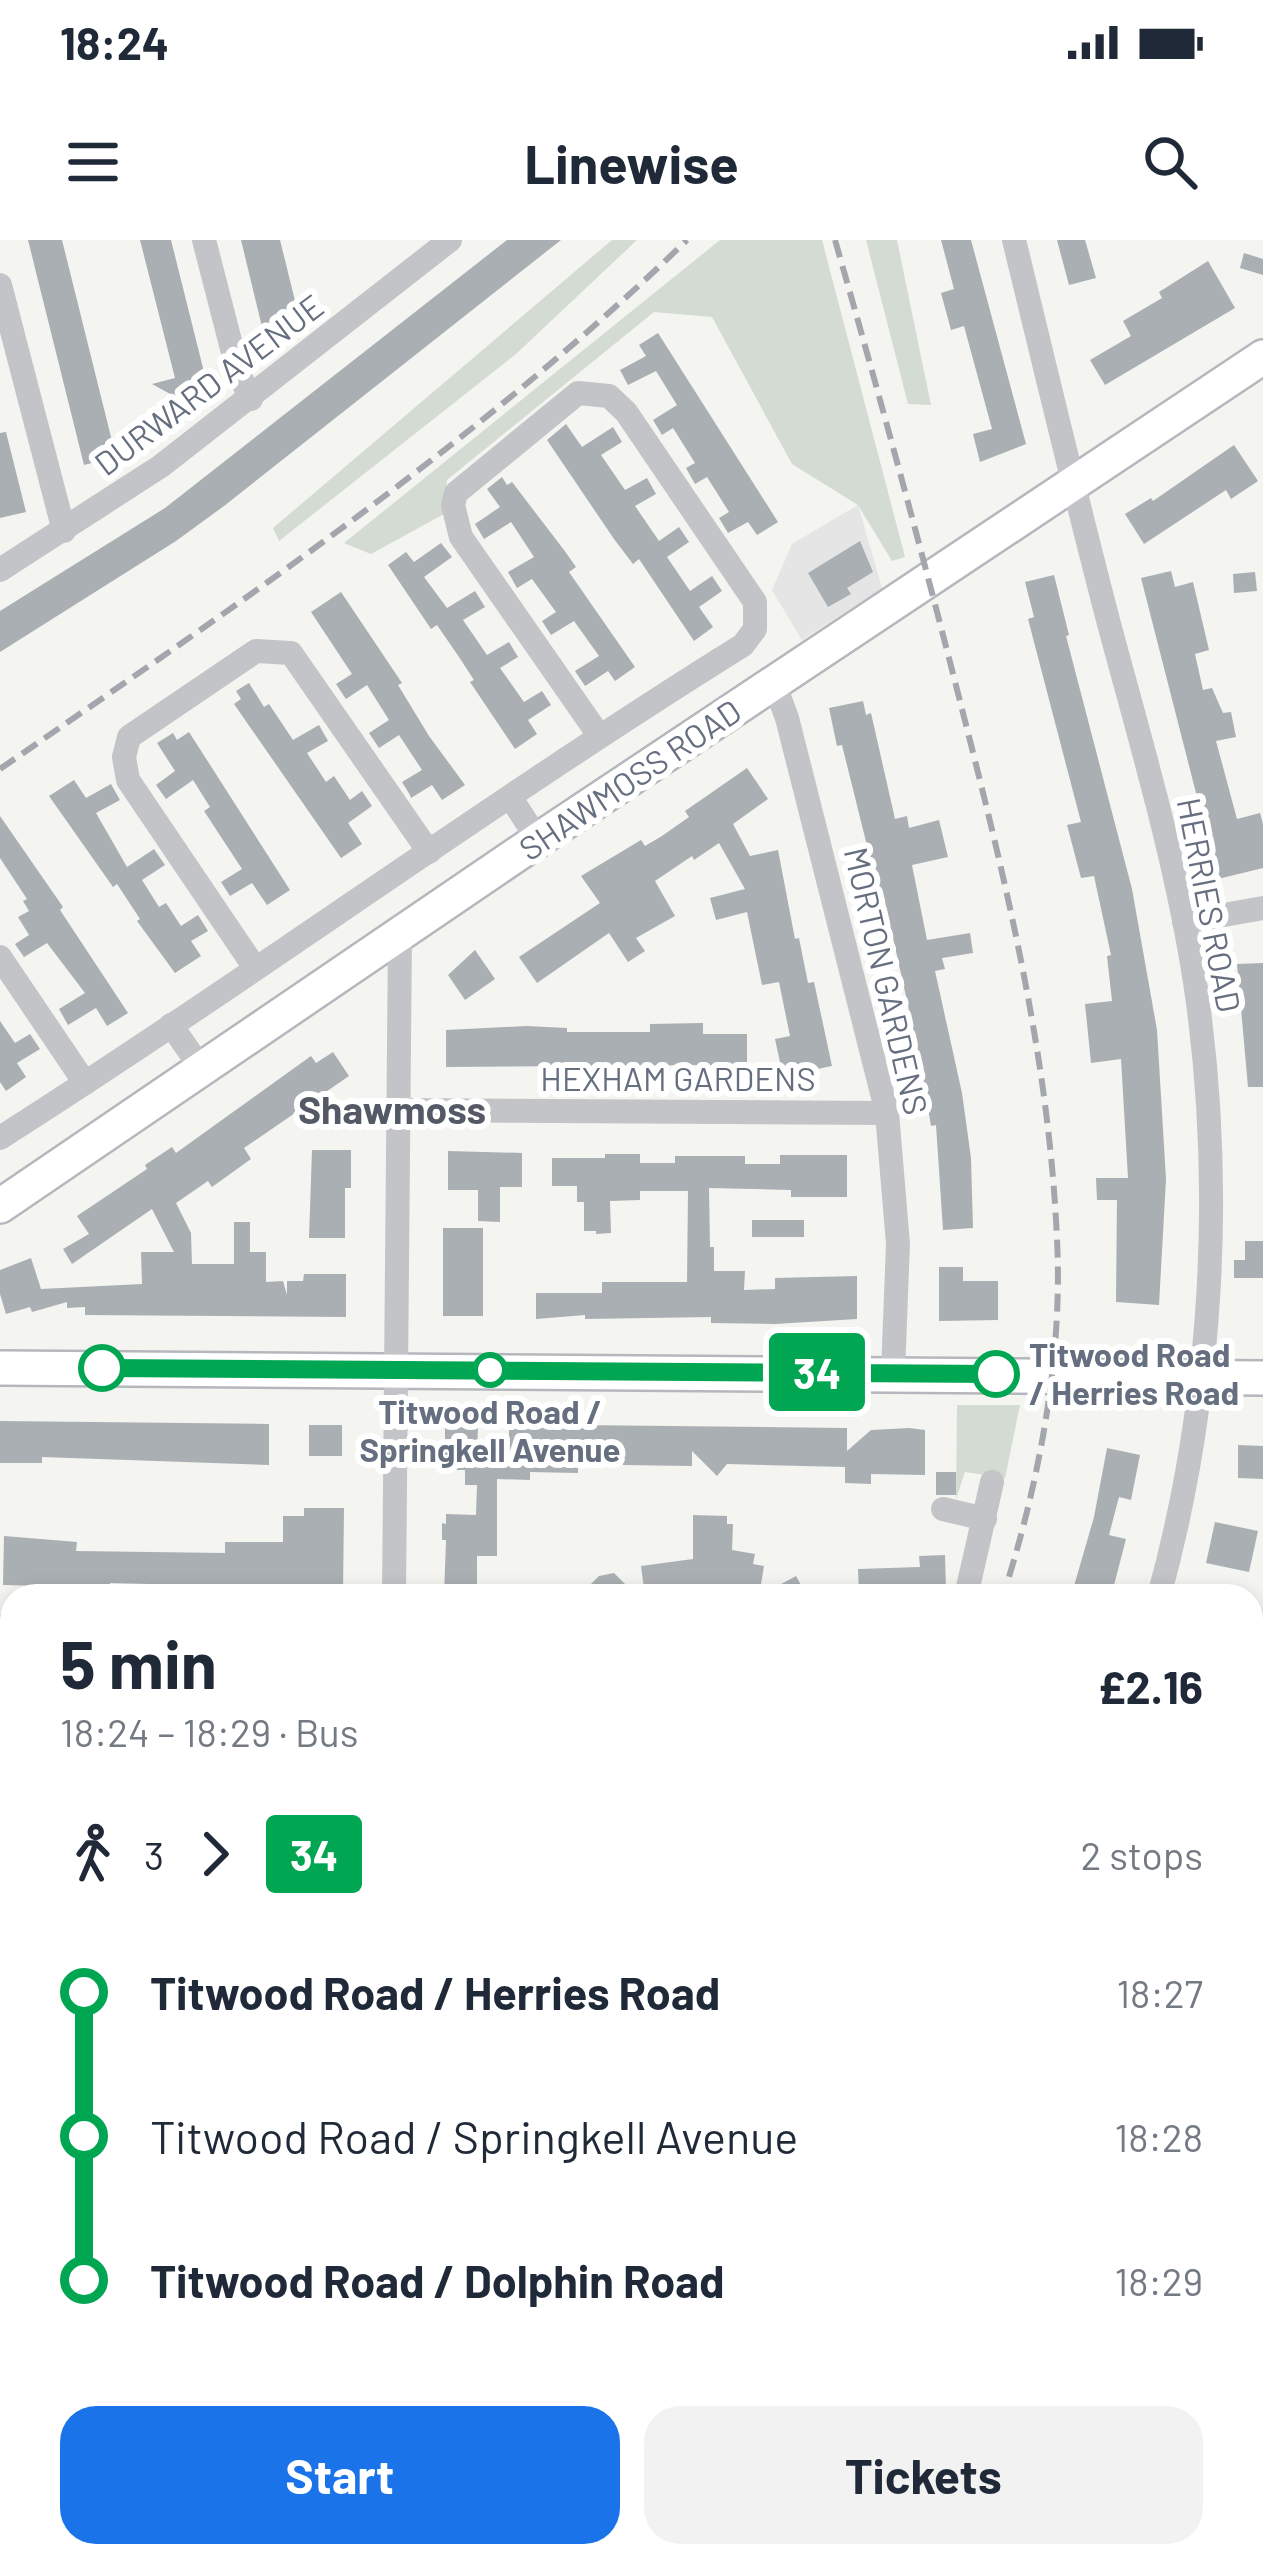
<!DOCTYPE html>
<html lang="en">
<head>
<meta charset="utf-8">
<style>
  :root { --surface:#fff; --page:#f2f2f3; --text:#1f2937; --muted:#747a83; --accent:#1a73e8 }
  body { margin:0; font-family:Barlow,sans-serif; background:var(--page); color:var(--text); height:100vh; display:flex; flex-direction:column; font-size:45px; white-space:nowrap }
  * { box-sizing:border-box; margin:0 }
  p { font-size:39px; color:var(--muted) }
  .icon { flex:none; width:66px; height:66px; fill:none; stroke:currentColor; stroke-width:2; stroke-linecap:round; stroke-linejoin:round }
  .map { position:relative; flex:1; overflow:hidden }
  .details { position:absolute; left:0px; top:1344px; width:1263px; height:984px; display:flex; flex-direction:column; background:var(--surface); border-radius:36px 36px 0 0; box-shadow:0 6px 18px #0003 }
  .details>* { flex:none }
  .badge { padding:0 24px; border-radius:9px; font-size:42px; line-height:78px }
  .map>.badge { position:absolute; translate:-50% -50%; box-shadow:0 0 0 6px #fff }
  .legs { display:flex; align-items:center; gap:18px; height:132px; padding:0 60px; font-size:39px }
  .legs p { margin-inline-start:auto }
  .head { display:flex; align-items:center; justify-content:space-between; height:204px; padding:0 60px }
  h1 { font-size:66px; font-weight:700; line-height:90px }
  .primary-button { display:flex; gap:24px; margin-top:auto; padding:24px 60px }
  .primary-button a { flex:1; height:138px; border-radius:36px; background:var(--accent); color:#fff; font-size:48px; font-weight:700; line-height:138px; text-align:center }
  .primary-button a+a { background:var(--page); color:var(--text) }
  ul { padding:0 60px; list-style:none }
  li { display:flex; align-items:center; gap:42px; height:144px; font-size:45px }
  li i { display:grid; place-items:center; width:18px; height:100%; margin:0 15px; background:currentColor }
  li i::after { content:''; width:30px; height:30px; margin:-15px; border:9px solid; border-radius:50%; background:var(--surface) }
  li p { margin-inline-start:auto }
  li:first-child i { background:linear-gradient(#0000 50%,currentColor 0) }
  li:last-child i { background:linear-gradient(currentColor 50%,#0000 0) }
  .status { display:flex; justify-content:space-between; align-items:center; height:84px; padding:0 60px; background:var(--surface); direction:ltr }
  .status svg { height:33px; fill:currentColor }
  header { display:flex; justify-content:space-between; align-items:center; height:156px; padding:0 60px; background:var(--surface); font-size:54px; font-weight:700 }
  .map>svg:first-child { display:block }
  .built { fill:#e4e5e4 }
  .green { fill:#d4dbd2 }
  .water { fill:#bcc3c8 }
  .building { fill:#aaafb4 }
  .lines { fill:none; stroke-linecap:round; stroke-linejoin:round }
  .secondary-casing { stroke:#b4b7bc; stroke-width:38 }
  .street { stroke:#c2c4c8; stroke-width:24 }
  .secondary { stroke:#fff; stroke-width:33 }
  .rail { stroke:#a3a6ac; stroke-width:6; stroke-dasharray:18 9; stroke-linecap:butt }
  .line-1-casing { stroke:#fff; stroke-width:27 }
  .line-1 { stroke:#00a651; stroke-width:18 }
  .stop-1-dot { fill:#fff; stroke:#00a651; stroke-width:6 }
  .labels { text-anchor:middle; stroke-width:12; stroke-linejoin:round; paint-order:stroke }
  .street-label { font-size:33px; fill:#666f7f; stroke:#fff }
  .stop-label { font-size:33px; font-weight:bold; fill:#666f7f; stroke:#fff; text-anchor:start }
  .quarter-label { font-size:39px; font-weight:bold; fill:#535a65; stroke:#fff }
</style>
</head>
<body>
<div class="status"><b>18:24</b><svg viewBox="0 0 49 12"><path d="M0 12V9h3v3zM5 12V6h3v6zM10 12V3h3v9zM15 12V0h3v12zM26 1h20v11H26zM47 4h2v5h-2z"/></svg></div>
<header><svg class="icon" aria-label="menu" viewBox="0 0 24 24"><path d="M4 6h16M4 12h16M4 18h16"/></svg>Linewise<svg class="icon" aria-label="search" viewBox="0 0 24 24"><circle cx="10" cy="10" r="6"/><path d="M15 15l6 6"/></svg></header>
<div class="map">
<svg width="1263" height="2328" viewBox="0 0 1263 2328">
  <rect width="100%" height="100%" fill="#f4f4f1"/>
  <!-- built -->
  <polygon class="built" points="858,265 882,348 802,400 772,350 792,304"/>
  <!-- green -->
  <g class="green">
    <polygon points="612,0 637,0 516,114 279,301 273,288"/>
    <polygon points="720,0 822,0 905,317 892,321 858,265 792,224 712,77 654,72 447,240 444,274 371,314 344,303"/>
    <polygon points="866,0 897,0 931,165 908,164"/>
    <polygon points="957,1165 1020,1165 1005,1238 965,1232 956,1259"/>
    <polygon points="147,2316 738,2316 755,2328 94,2328"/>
  </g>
  <!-- water -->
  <polygon class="water" points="529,2316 656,2316 670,2328 532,2328"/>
  <!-- building -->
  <g class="building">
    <polygon points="28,0 62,0 116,217 84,225"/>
    <polygon points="140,0 171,0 209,152 192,166 152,144 175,138"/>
    <polygon points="241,0 280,0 301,85 264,95"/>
    <polygon points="507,0 561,0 224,266 176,301 0,412 0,371 165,268"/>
    <polygon points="941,0 971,0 1026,204 980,222 973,194 992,189 964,86 951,90 941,53 954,49"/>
    <polygon points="1057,0 1085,0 1096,38 1069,45"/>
    <polygon points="1244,13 1263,19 1263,35 1240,28"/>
    <polygon points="1208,21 1235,68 1105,145 1090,120 1131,96 1123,81 1162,58 1159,52"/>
    <polygon points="658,93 778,282 757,295 748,282 728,293 719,278 729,272 707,237 695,244 686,228 695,223 673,188 662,195 653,180 677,165 656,131 628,145 620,130 646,116 639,105"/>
    <polygon points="566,184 582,207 613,187 622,202 601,215 625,250 647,238 656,254 635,266 659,301 679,287 689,302 667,317 690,351 712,336 722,351 699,367 713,387 694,401 639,319 633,324 614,299 547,200"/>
    <polygon points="6,192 26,272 0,278 0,193"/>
    <polygon points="1234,205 1258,241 1231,259 1226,250 1144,304 1125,274 1151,258 1153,261"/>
    <polygon points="502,237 507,245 512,242 564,310 576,327 569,332 635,427 615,441 608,431 585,446 575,431 599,416 574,381 551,395 542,381 556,372 532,339 517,348 508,332 534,317 511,282 484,299 475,284 500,267 487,249"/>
    <polygon points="860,301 873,332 847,348 851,354 828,367 808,333"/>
    <polygon points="441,303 452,317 424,337 447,368 475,351 485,367 463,380 487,415 509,402 518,417 500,428 524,462 542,451 551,465 528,480 537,494 515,509 470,442 474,440 459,417 437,385 431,389 388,325 406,312 414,322"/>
    <polygon points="1171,331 1175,347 1193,342 1209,410 1195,414 1203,450 1212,448 1223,473 1231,472 1236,497 1216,501 1237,579 1260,573 1263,584 1263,628 1218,639 1141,338"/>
    <polygon points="1255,332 1257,351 1234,353 1233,334"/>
    <polygon points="1054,335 1069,395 1066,396 1132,649 1157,790 1166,939 1159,1065 1116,1062 1117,960 1097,960 1096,938 1128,938 1121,819 1091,823 1085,764 1112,761 1107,716 1111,715 1094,636 1081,638 1067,585 1081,582 1028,379 1034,377 1025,342"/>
    <polygon points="341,352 402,443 398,445 429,496 465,545 442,560 432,545 411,558 410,555 402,542 422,530 399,495 379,508 369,493 389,480 367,445 346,459 336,444 352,434 311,372"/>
    <polygon points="249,443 264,467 269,464 293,500 319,485 328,501 307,513 326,542 334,536 350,560 362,551 372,566 348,583 362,604 341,618 234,464 241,459 236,451"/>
    <polygon points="863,461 866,475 871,473 895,579 907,576 909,588 939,580 948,617 912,625 927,700 970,693 973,713 942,718 945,729 935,731 962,853 971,918 973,988 943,990 936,885 931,886 919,815 884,657 880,658 842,505 837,506 829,468"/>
    <polygon points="189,492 290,650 267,665 252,643 230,656 221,642 242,629 204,571 210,567 193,540 166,559 156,545 175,531 157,503 173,493 177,500"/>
    <polygon points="747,528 768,559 733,584 750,616 778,610 795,699 799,698 808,743 814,742 832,826 783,836 775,799 790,796 779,742 762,745 747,672 716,680 710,658 745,649 719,603 694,620 692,616 655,641 675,676 636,698 645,711 628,722 609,693 537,743 519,717 600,663 581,636 641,600 645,606 662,596 689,577 685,571"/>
    <polygon points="74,540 86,558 111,544 120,560 96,573 127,627 154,609 165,625 142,640 159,667 166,663 181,686 198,675 208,691 191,701 201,716 175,733 137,681 140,679 117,644 113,647 49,556"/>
    <polygon points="0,576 63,667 60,670 128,773 107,786 96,768 68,785 59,769 85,753 47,703 24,717 15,704 29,695 18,677 29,671 23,661 27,659 0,618"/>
    <polygon points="475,710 495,739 465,760 448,735"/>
    <polygon points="1263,723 1263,847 1248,847 1237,724"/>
    <polygon points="0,781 15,803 30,794 40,809 17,823 26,837 6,851 0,842"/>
    <polygon points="703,783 703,794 747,794 747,829 712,829 712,825 446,827 446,790 526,786 567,788 567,792 650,792 650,784"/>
    <polygon points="333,812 349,836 244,908 251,919 212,947 208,941 176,963 191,993 192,1024 234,1024 234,982 250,982 250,1012 266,1012 266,1042 283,1041 287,1055 287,1041 303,1041 304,1034 346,1034 346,1077 85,1075 85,1067 67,1068 67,1062 32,1072 30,1067 6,1074 0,1054 0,1030 31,1018 41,1049 142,1044 141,1012 174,1012 152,969 72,1024 63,1009 89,994 77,976 147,929 145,925 172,907 176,913 311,816 316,823"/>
    <polygon points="312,910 351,910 351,948 345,948 345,998 309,998"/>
    <polygon points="448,911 522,913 522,947 500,947 500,982 478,981 478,950 448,950"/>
    <polygon points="605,914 640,914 640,923 675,923 675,916 745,916 745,924 780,924 780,915 847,915 847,957 791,957 791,950 709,948 710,1007 714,1007 714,1031 745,1031 744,1050 775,1049 775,1038 857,1036 857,1079 775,1084 711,1083 711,1077 585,1079 585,1075 536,1079 536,1053 602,1053 602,1042 687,1042 688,951 640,951 640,960 610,961 611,993 596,994 596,991 584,991 584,962 577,962 577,946 552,946 552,918 605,918"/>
    <rect x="752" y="980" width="52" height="17"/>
    <rect x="443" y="988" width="40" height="88"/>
    <polygon points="1245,1001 1263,1001 1263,1038 1234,1038 1234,1020 1245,1020"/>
    <polygon points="939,1027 963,1027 963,1041 998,1041 998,1080 939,1081"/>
    <polygon points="0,1181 269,1184 269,1225 42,1217 42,1223 0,1223"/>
    <rect x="309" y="1185" width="33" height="31"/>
    <polygon points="576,1185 847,1188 847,1211 871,1190 909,1188 925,1190 925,1235 871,1234 871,1244 845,1243 845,1227 727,1224 717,1236 692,1211 692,1226 623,1225 623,1218 578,1217 578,1233 530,1232 530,1240 497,1239 497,1316 477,1316 477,1356 444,1356 446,1300 442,1300 442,1283 446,1284 446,1274 476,1275 477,1245 465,1245 465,1230 445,1230 445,1186 478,1187 477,1213 502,1213 509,1203 509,1186"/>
    <polygon points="1238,1205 1263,1206 1263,1239 1238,1238"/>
    <polygon points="1107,1208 1140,1215 1131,1260 1119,1257 1109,1295 1126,1299 1113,1349 1097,1345 1095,1356 1084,1356 1072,1353 1094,1277"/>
    <rect x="936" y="1232" width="20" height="23"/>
    <polygon points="304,1268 344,1268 343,1351 292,1350 292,1347 150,1349 150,1344 110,1343 110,1349 46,1351 46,1346 3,1345 4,1296 77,1302 76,1311 225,1313 225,1302 283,1302 283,1276 304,1276"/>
    <polygon points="693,1275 727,1276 727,1284 733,1284 732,1310 755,1314 753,1324 764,1326 759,1356 796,1336 807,1356 645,1356 641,1326 693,1319"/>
    <polygon points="1215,1282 1258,1291 1249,1332 1206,1323"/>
    <polygon points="945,1315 946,1351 859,1356 858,1329 920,1327 919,1316"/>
    <polygon points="614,1333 637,1356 579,1356 599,1336"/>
  </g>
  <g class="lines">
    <defs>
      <g id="secondary">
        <polyline points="0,966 538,600 1263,117"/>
        <polyline points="0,1128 1263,1138"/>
        <polyline points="1251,1789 1263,1763"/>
        <polyline points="1043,2328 1050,2316"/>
      </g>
    </defs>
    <!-- secondary casing -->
    <use href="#secondary" class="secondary-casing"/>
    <!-- street -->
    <g class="street">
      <polyline points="204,0 238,132 251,159"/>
      <path d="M 1014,0 C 1045,127 1075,254 1108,380 C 1140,500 1176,619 1195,742 C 1225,943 1213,1160 1159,1356"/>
      <polyline points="0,45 64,291"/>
      <polyline points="0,330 161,226 450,0"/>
      <polyline points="774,443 787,478 887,873 898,1004 893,1132"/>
      <polyline points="511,558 538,600"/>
      <polyline points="1184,682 1263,668"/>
      <polyline points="0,717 85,843"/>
      <polyline points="255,728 128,540 124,517 129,497 256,411 291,413 429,612"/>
      <polyline points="171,785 201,828"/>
      <polyline points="397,870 887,873"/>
      <path d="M 0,898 C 251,738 491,562 743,405 L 755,389 L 755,362 L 626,172 L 609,156 L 578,153 L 456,253 L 453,265 L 461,297 L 598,494"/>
      <polyline points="943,1269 985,1279"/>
      <polyline points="394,1356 400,695"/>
      <polyline points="966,1356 992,1242"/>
      <polyline points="0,1386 12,1386"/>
      <polyline points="0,1868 12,1866"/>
      <polyline points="0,2168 12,2165"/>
      <polyline points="1251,2171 1263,2175"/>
      <polyline points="764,2316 780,2328"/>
      <polyline points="0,2320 56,2316"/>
    </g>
    <!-- secondary -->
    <use href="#secondary" class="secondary"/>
    <!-- rail -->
    <g class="rail">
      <path d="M 835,0 C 880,157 923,315 963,473 C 1007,646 1049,819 1057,999 C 1063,1117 1039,1244 1003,1356"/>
      <path d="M 0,529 C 237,365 479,202 687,0"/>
      <polyline points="0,2232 12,2230"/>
      <polyline points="0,2270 12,2269"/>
    </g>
  </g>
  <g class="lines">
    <defs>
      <polyline id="line-1" points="102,1128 996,1134"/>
    </defs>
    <!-- line-1 casing -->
    <use href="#line-1" class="line-1-casing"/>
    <!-- line-1 -->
    <use href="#line-1" class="line-1"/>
  </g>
  <!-- markers -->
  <g class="stop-1-dot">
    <circle cx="102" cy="1128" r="21"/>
    <circle cx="490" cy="1130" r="15"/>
    <circle cx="996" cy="1134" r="21"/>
  </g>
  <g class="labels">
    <!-- street labels -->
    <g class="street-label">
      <text transform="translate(209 145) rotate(-37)" y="12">DURWARD AVENUE</text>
      <text transform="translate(630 540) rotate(-34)" y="12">SHAWMOSS ROAD</text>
      <text transform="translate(1209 665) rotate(79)" y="12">HERRIES ROAD</text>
      <text transform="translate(886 741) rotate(77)" y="12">MORTON GARDENS</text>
      <text x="678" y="851">HEXHAM GARDENS</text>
    </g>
    <!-- stop labels -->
    <g class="stop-label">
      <text x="1029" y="1127">Titwood Road<tspan x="1029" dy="38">/ Herries Road</tspan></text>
      <text x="490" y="1184" text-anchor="middle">Titwood Road /<tspan x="490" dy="38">Springkell Avenue</tspan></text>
    </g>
    <!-- quarter labels -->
    <g class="quarter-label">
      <text x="392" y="884">Shawmoss</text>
    </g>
  </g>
</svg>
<b class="badge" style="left:817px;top:1132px;background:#00a651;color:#fff">34</b>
<section class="details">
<div class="head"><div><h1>5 min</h1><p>18:24 – 18:29 · Bus</p></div><b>£2.16</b></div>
<div class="legs"><svg class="icon" aria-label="walk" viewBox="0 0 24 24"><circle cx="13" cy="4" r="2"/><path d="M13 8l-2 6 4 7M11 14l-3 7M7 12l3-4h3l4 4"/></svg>3<svg class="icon" aria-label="forward" viewBox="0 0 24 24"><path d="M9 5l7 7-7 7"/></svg><b class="badge" style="background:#00a651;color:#fff">34</b><p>2 stops</p></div>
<ul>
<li><i style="color:#00a651"></i><b>Titwood Road / Herries Road</b><p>18:27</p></li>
<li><i style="color:#00a651"></i><span>Titwood Road / Springkell Avenue</span><p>18:28</p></li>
<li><i style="color:#00a651"></i><b>Titwood Road / Dolphin Road</b><p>18:29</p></li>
</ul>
<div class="primary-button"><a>Start</a><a>Tickets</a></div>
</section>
</div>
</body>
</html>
